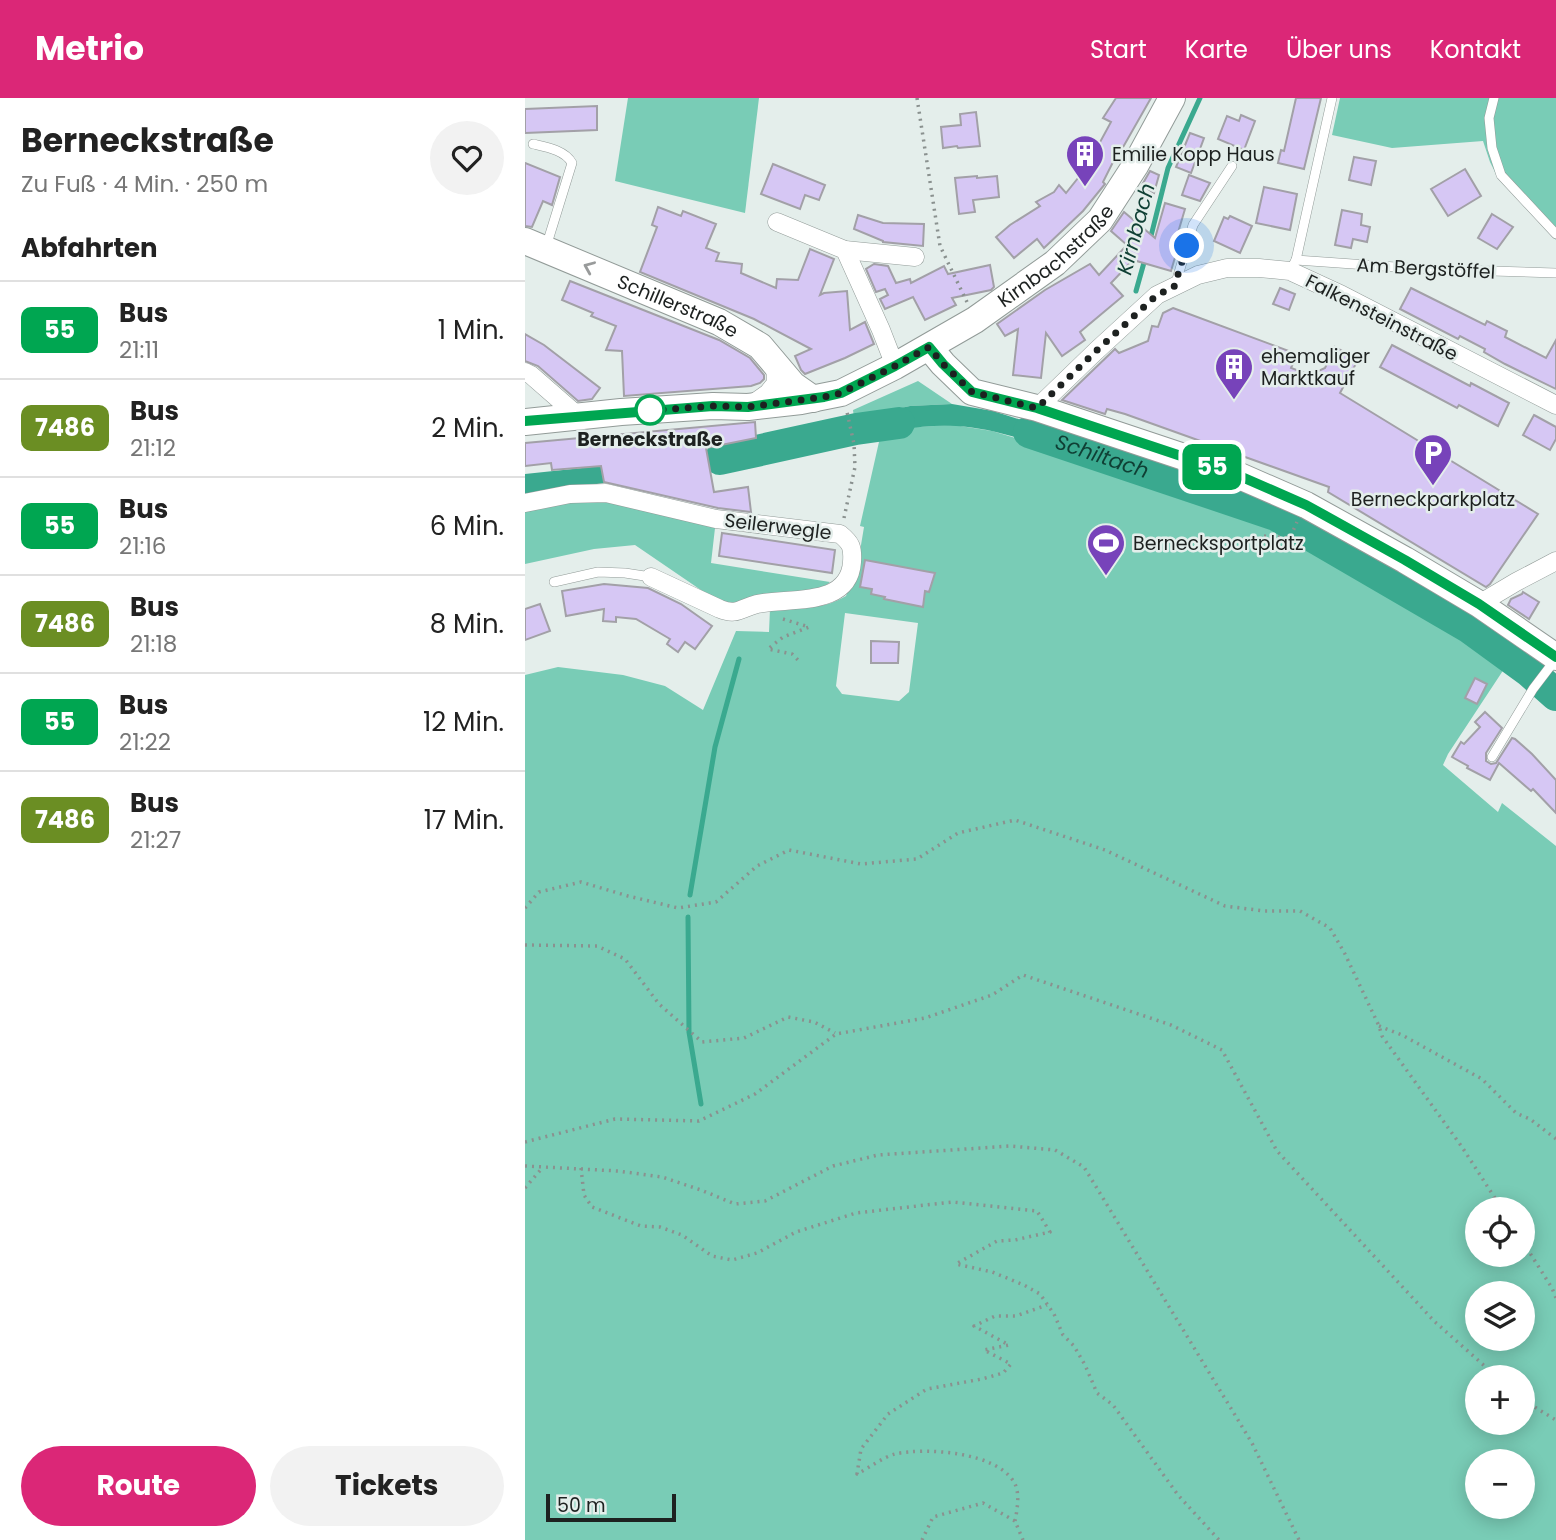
<!DOCTYPE html>
<html lang="de">
<head>
<meta charset="utf-8">
<style>
  :root { --surface:#fff; --page:#f2f2f2; --text:#222; --muted:#767676; --line:#e0e0e0; --accent:#db2777 }
  body { margin:0; font-family:Poppins,sans-serif; background:var(--page); color:var(--text); height:100vh; display:flex; flex-direction:column; font-size:26px; white-space:nowrap }
  * { box-sizing:border-box; margin:0 }
  p { font-size:23px; color:var(--muted) }
  .icon { flex:none; width:38px; height:38px; fill:none; stroke:currentColor; stroke-width:2; stroke-linecap:round; stroke-linejoin:round }
  .map { position:relative; flex:1; overflow:hidden }
  .side { display:flex; flex-direction:column; background:var(--surface); width:525px }
  .side>* { flex:none }
  .badge { padding:0 14px; border-radius:10px; font-size:24px; line-height:46px }
  .controls { position:absolute; left:940px; top:1099px; display:grid; gap:14px }
  .controls a { display:grid; place-items:center; width:70px; height:70px; border-radius:50%; background:var(--surface); box-shadow:0 4px 18px #0003; font-size:35px }
  .scale { position:absolute; left:21px; bottom:18px; width:130px; box-sizing:border-box; padding-left:7px; border:4px solid #1d2120; border-top:0; font-size:19px; line-height:24px; white-space:nowrap; color:#1d2120; -webkit-text-stroke:5px #e4eeeb; paint-order:stroke }
  .you { position:absolute; width:35px; height:35px; margin:-18px; border:5px solid #fff; border-radius:50%; background:#1a73e8; box-shadow:0 0 0 10px #1a73e833 }
  .map>.badge { position:absolute; translate:-50% -50%; box-shadow:0 0 0 4px #fff }
  h2 { padding:0 21px; font-size:26px; line-height:63px }
  .round { display:grid; place-items:center; flex:none; width:74px; height:74px; border-radius:37px; background:var(--page) }
  .overview { display:flex; align-items:center; justify-content:space-between; height:119px; padding:0 21px }
  h1 { font-size:33px; font-weight:700; line-height:52px }
  .primary-button { display:flex; gap:14px; margin-top:auto; padding:14px 21px }
  .primary-button a { flex:1; height:80px; border-radius:42px; background:var(--accent); color:#fff; font-size:28px; font-weight:700; line-height:80px; text-align:center }
  .primary-button a+a { background:var(--page); color:var(--text) }
  ul { padding:0; list-style:none }
  li { display:flex; align-items:center; gap:21px; height:98px; padding:0 21px; border-top:2px solid var(--line) }
  li div { flex:1 }
  li b { display:block; font-size:26px }
  li em { font-style:normal }
  li .badge { min-width:77px; font-weight:700; text-align:center }
  header { display:flex; align-items:center; gap:42px; box-sizing:border-box; height:98px; padding:0 35px; background:var(--accent); color:#fff }
  header strong { font-size:33px }
  nav { display:flex; gap:38px; margin-inline-start:auto; font-size:24px }
  main { display:flex; flex:1; min-height:0 }
  .map>svg:first-child { display:block }
  .green { fill:#79ccb6; fill-rule:evenodd }
  .water { fill:#3aa98f }
  .lines { fill:none; stroke-linecap:round; stroke-linejoin:round }
  .stream { stroke:#3aa98f; stroke-width:5 }
  .river { stroke:#3aa98f; stroke-width:32 }
  .building { fill:#d6c7f4; stroke:#a2a0a7; stroke-width:2 }
  .service-casing { stroke:#929b98; stroke-width:10 }
  .minor-casing { stroke:#929b98; stroke-width:19 }
  .secondary-casing { stroke:#929b98; stroke-width:28 }
  .path { stroke:#8a918f; stroke-width:3.5; stroke-dasharray:2 5; stroke-linecap:butt }
  .service { stroke:#fff; stroke-width:9 }
  .minor { stroke:#fff; stroke-width:18 }
  .secondary { stroke:#fff; stroke-width:26 }
  .oneway { stroke:#999b9b }
  .line-casing { stroke:#fff; stroke-width:16 }
  .line { stroke:#00a651; stroke-width:10 }
  .walk { stroke:#1d2120; stroke-width:7; stroke-dasharray:0 12.6 }
  .stop-dot { fill:#fff; stroke:#00a651; stroke-width:3.5 }
  .labels { text-anchor:middle; stroke-width:5; stroke-linejoin:round; paint-order:stroke }
  .poi-label { font-size:19px; fill:#1d2120; stroke:#e4eeeb; text-anchor:start }
  .street-label { font-size:19px; fill:#1d2120; stroke:#e4eeeb }
  .stop-label { font-size:19px; font-weight:bold; fill:#1d2120; stroke:#e4eeeb }
  .water-label { font-size:21px; font-style:italic; fill:#0f3f34; stroke:#e4eeeb }
</style>
</head>
<body>
<header>
<strong>Metrio</strong>
<nav><a>Start</a><a>Karte</a><a>Über uns</a><a>Kontakt</a></nav>
</header>
<main>
<section class="side">
<div class="overview"><div><h1>Berneckstraße</h1><p>Zu Fuß · 4 Min. · 250 m</p></div><a class="round"><svg class="icon" aria-label="heart" viewBox="0 0 24 24"><path d="M12 20l-8-8c-3-5 5-10 8-4 3-6 11-1 8 4z"/></svg></a></div>
<h2>Abfahrten</h2>
<ul>
<li><span class="badge" style="background:#00a651;color:#fff">55</span><div><b>Bus</b><p>21:11</p></div><em>1 Min.</em></li>
<li><span class="badge" style="background:#6b8e23;color:#fff">7486</span><div><b>Bus</b><p>21:12</p></div><em>2 Min.</em></li>
<li><span class="badge" style="background:#00a651;color:#fff">55</span><div><b>Bus</b><p>21:16</p></div><em>6 Min.</em></li>
<li><span class="badge" style="background:#6b8e23;color:#fff">7486</span><div><b>Bus</b><p>21:18</p></div><em>8 Min.</em></li>
<li><span class="badge" style="background:#00a651;color:#fff">55</span><div><b>Bus</b><p>21:22</p></div><em>12 Min.</em></li>
<li><span class="badge" style="background:#6b8e23;color:#fff">7486</span><div><b>Bus</b><p>21:27</p></div><em>17 Min.</em></li>
</ul>
<div class="primary-button"><a>Route</a><a>Tickets</a></div>
</section>
<div class="map">
<svg width="1031" height="1442" viewBox="0 0 1031 1442">
  <rect width="100%" height="100%" fill="#e4eeeb"/>
  <!-- green -->
  <g class="green">
    <polygon points="103,0 234,0 220,115 90,83"/>
    <polygon points="815,0 1031,0 1031,142 973,80 965,64 958,43 867,50 807,37"/>
    <polygon points="393,283 427,306 385,308 329,320 328,312"/>
    <path d="M 429,327 L 467,333 L 542,355 L 738,421 L 981,568 L 923,656 L 918,667 L 973,714 L 977,705 L 1031,748 L 1031,1442 L 0,1442 L 0,577 L 33,569 L 98,577 L 140,588 L 178,612 L 211,533 L 244,534 L 245,511 C 272,511 298,512 321,498 L 334,459 L 339,429 L 335,428 L 356,335 L 389,329 ZM 320,515 L 393,525 L 384,594 L 374,603 L 317,596 L 311,588 ZM 952,1111 L 998,1111 L 998,1157 L 952,1157 ZM 952,1195 L 998,1195 L 998,1241 L 952,1241 ZM 952,1279 L 998,1279 L 998,1325 L 952,1325 ZM 952,1363 L 998,1363 L 998,1409 L 952,1409 Z"/>
    <polygon points="64,402 104,407 190,430 186,465 305,484 299,489 208,506 192,503 110,447 69,451 0,466 0,410"/>
  </g>
  <!-- water -->
  <g class="water">
    <path d="M 427,306 L 468,313 L 547,338 L 542,355 C 505,344 469,330 431,328 C 398,326 365,333 333,340 L 329,320 L 385,308 Z"/>
    <polygon points="319,324 324,344 197,370 194,352"/>
    <polygon points="76,368 79,385 0,396 0,376"/>
  </g>
  <g class="lines">
    <!-- stream -->
    <g class="stream">
      <polyline points="625,142 643,70 675,0"/>
      <polyline points="611,193 620,161"/>
      <polyline points="165,797 190,649 214,561"/>
      <polyline points="163,819 164,934 176,1006"/>
    </g>
    <!-- river -->
    <g class="river">
      <path id="s1" d="M 504,334 L 751,417 L 945,530 L 1004,573 L 1031,597"/>
      <polyline points="195,361 331,331 374,325"/>
    </g>
  </g>
  <!-- building -->
  <g class="building">
    <polygon points="591,0 626,0 597,51 595,50 578,84 580,86 558,113 519,150 512,141 489,160 471,139 485,127 515,108 511,104 529,94 534,87 541,95 561,70 586,24 578,20"/>
    <polygon points="771,0 796,0 779,71 753,65 756,52 759,53"/>
    <polygon points="72,8 72,32 0,35 0,11"/>
    <polygon points="451,14 455,48 433,50 432,48 418,50 416,29 436,27 435,16"/>
    <polygon points="716,17 730,23 719,52 693,41 702,18 714,23"/>
    <polygon points="665,35 679,40 666,75 651,69"/>
    <polygon points="829,59 851,63 846,87 824,82"/>
    <polygon points="0,65 35,79 27,107 18,103 7,129 0,128"/>
    <polygon points="248,66 300,87 294,102 280,97 275,111 236,96"/>
    <polygon points="940,71 956,98 923,118 906,91"/>
    <polygon points="625,73 634,77 629,95 617,87"/>
    <polygon points="664,77 685,85 675,103 657,97"/>
    <polygon points="452,78 452,80 472,78 474,99 448,102 450,114 434,116 430,80"/>
    <polygon points="739,89 772,96 765,132 731,125"/>
    <polygon points="640,105 660,111 652,138 656,139 646,173 608,162 586,185 598,198 555,234 560,242 537,258 521,235 516,280 488,277 493,231 480,238 472,226 520,192 565,166 574,177 602,147 586,133 599,114 630,140"/>
    <polygon points="133,109 156,118 158,113 191,126 181,150 194,155 191,163 217,166 216,175 251,190 252,181 273,182 285,151 309,161 295,197 299,195 322,193 325,232 340,224 349,246 320,260 280,276 276,272 270,258 286,251 229,221 115,174 132,129 127,127"/>
    <polygon points="817,112 837,116 836,127 845,129 842,144 828,141 826,150 810,147"/>
    <polygon points="967,116 988,129 972,151 953,140"/>
    <polygon points="333,117 358,125 399,126 398,148 358,144 358,143 329,131"/>
    <polygon points="705,118 727,128 715,155 689,143 699,119 703,121"/>
    <polygon points="349,166 363,168 371,185 385,181 386,185 419,168 423,176 465,167 469,189 466,192 427,200 431,207 400,222 388,199 360,211 355,201 363,197 360,191 351,194 341,171"/>
    <polygon points="45,183 194,242 225,260 239,277 239,281 235,285 226,288 99,298 97,253 81,252 91,228 66,218 68,215 37,202"/>
    <polygon points="755,190 770,196 764,212 748,206"/>
    <polygon points="886,190 960,227 962,223 982,233 980,239 1021,260 1031,242 1031,291 980,266 959,254 960,251 935,238 933,241 875,211"/>
    <polygon points="648,210 772,256 766,270 785,277 800,270 810,249 833,262 815,295 1013,416 965,486 961,489 803,394 804,389 600,316 582,311 580,316 537,302 590,251 594,255 623,243 627,228 633,229 638,215"/>
    <polygon points="0,236 19,247 75,290 67,301 53,303 13,268 0,263"/>
    <polygon points="867,247 945,288 946,285 984,305 973,328 934,307 932,310 855,269"/>
    <polygon points="1009,317 1031,329 1031,341 1025,352 998,337"/>
    <polygon points="230,324 231,340 181,350 189,394 223,389 226,414 193,410 79,384 76,368 27,372 26,365 0,368 0,345"/>
    <polygon points="197,435 310,452 307,475 194,458"/>
    <polygon points="340,462 410,475 404,494 400,493 398,509 359,501 360,499 346,496 347,491 335,489"/>
    <polygon points="79,486 123,490 156,506 187,528 170,551 160,544 153,554 142,546 145,541 111,521 91,519 91,524 78,523 79,511 41,518 37,493"/>
    <polygon points="998,494 1014,504 1004,521 983,507 986,501 997,496"/>
    <polygon points="15,506 25,533 0,542 0,511"/>
    <polygon points="346,543 374,544 373,565 346,565"/>
    <polygon points="950,580 962,586 952,606 940,600"/>
    <polygon points="960,614 977,630 961,655 961,663 966,666 971,665 987,640 990,641 1007,656 1031,682 1031,715 1008,691 1006,693 974,665 965,682 942,670 943,668 927,659 936,644 939,646 955,629 950,624"/>
  </g>
  <g class="lines">
    <defs>
      <g id="service">
        <polyline points="969,0 964,20 967,50 976,77 1031,136"/>
        <path d="M 8,46 C 21,49 40,52 47,65 L 21,149"/>
        <polyline points="771,162 807,0"/>
        <polyline points="765,173 771,162 899,171 1031,175"/>
        <polyline points="650,188 668,127 707,68"/>
        <polyline points="29,484 73,474 100,475 126,479"/>
        <polyline points="967,659 1008,591 1030,562"/>
      </g>
      <g id="minor">
        <polyline points="252,124 320,152 390,159"/>
        <polyline points="320,152 356,232 370,268"/>
        <polyline points="0,274 6,277 53,318"/>
        <polyline points="226,307 243,295 251,285 250,263"/>
        <polyline points="512,310 571,253 632,197 673,177 702,170 734,170 765,173 817,197 1031,307"/>
        <path d="M 0,405 L 45,396 L 81,395 L 191,421 L 315,436 C 326,445 328,449 327,464 C 324,510 264,499 232,506 C 216,510 212,518 195,511 L 126,479"/>
        <polyline points="954,506 991,484 1031,463"/>
      </g>
      <g id="secondary">
        <path id="s2" d="M 0,143 L 194,224 L 235,248 L 268,287 L 288,301"/>
        <polyline points="404,249 418,266 447,294 512,310 710,376 781,407 880,462 954,506 1031,559"/>
        <path id="s3" d="M 0,324 L 96,314 L 188,308 L 223,309 L 276,303 L 316,295 L 370,268 L 450,222 L 530,165 L 575,122 L 610,68 L 647,0"/>
      </g>
    </defs>
    <!-- service casing -->
    <use href="#service" class="service-casing"/>
    <!-- minor casing -->
    <use href="#minor" class="minor-casing"/>
    <!-- secondary casing -->
    <use href="#secondary" class="secondary-casing"/>
    <!-- path -->
    <g class="path">
      <polyline points="392,0 415,148 442,204"/>
      <polyline points="319,420 330,369 329,346 322,314"/>
      <polyline points="739,438 765,440 772,424"/>
      <polyline points="258,521 284,529 258,539 243,551 267,556 274,563"/>
      <polyline points="0,810 14,794 56,784 103,798 153,810 191,804 232,768 264,752 336,766 392,761 433,735 490,722 580,752 700,808 740,813 775,813 805,830 820,856 854,928 857,938 937,1049 977,1111"/>
      <polyline points="0,847 72,848 100,861 134,906 177,944 219,940 263,919 289,924 310,935"/>
      <polyline points="854,928 877,937 957,981 991,1015 1005,1021 1031,1041"/>
      <polyline points="0,1044 90,1021 174,1023 230,996 311,936 400,920 467,897 498,877 646,927 697,952 752,1053 909,1223 972,1279"/>
      <polyline points="0,1068 93,1073 137,1079 176,1092 210,1106 240,1103 308,1068 353,1057 485,1048 530,1052 559,1069 727,1345 774,1442"/>
      <polyline points="56,1070 59,1097 67,1109 116,1128 135,1129 157,1137 187,1158 207,1162 232,1155 271,1134 331,1115 427,1104 512,1113 525,1134 490,1142 472,1143 431,1166 467,1174 499,1187 515,1196 529,1216 538,1237 549,1248 560,1267 572,1295 588,1307 653,1397 694,1442"/>
      <polyline points="0,1090 18,1069"/>
      <polyline points="998,1144 1027,1190 1031,1200"/>
      <polyline points="998,1302 1031,1322"/>
      <path d="M 490,1423 C 492,1413 495,1396 490,1386 C 474,1354 401,1349 370,1356 C 358,1359 344,1370 332,1376 L 336,1351 L 363,1316 L 402,1291 L 457,1281 L 478,1275 L 486,1266 L 459,1252 L 484,1247 L 449,1228 L 470,1218 L 491,1218 L 522,1207"/>
      <polyline points="397,1442 408,1419 458,1405 490,1423 498,1442"/>
    </g>
    <!-- service -->
    <use href="#service" class="service"/>
    <!-- minor -->
    <use href="#minor" class="minor"/>
    <!-- secondary -->
    <use href="#secondary" class="secondary"/>
  </g>
  <!-- one-way arrows -->
  <defs><path id="oneway-chevron" d="M-2-3.5L2.5 0L-2 3.5" fill="none" stroke-width="1.6" stroke-linecap="round" stroke-linejoin="round" transform="scale(1.75)"/></defs>
  <use class="oneway" href="#oneway-chevron" transform="translate(64 169) rotate(-157)"/>
  <g class="lines">
    <defs>
      <polyline id="line" points="0,323 188,308 223,309 299,299 316,295 370,268 404,249 418,266 447,294 512,310 710,376 781,407 880,462 954,506 1031,559"/>
    </defs>
    <!-- line casing -->
    <use href="#line" class="line-casing"/>
    <!-- line -->
    <use href="#line" class="line"/>
    <!-- walk -->
    <polyline class="walk" points="125,312 119,313 188,308 223,309 299,299 316,295 370,268 404,249 418,266 447,294 512,310 571,253 632,197 649,189 662,148"/>
  </g>
  <!-- icons -->
  <defs>
    <symbol id="building-pin" viewBox="-11 -11 22 30"><path d="M0 17L-7.5 6A9.5 9.5 0 1 1 7.5 6Z" fill="#7743ba" stroke="#e4eeeb"/><path d="M-4-6H4V6H1V3H-1V6H-4ZM-2.5-4.3h1.7v1.8h-1.7ZM.8-4.3h1.7v1.8H.8ZM-2.5-1h1.7V.8h-1.7ZM.8-1h1.7V.8H.8Z" fill="#fff"/></symbol>
    <symbol id="parking-pin" viewBox="-11 -11 22 30"><path d="M0 17L-7.5 6A9.5 9.5 0 1 1 7.5 6Z" fill="#7743ba" stroke="#e4eeeb"/><path d="M-3.5-5.5H1a3.5 3.5 0 0 1 0 7H-1V5.5H-3.5ZM-1-3.4V-.6H.8a1.4 1.4 0 0 0 0-2.8Z" fill="#fff"/></symbol>
    <symbol id="stadium-pin" viewBox="-11 -11 22 30"><path d="M0 17L-7.5 6A9.5 9.5 0 1 1 7.5 6Z" fill="#7743ba" stroke="#e4eeeb"/><path d="M0-5a6.5 5 0 1 0 0 10a6.5 5 0 1 0 0-10ZM-3.5-1.8h7v3.6h-7Z" fill="#fff"/></symbol>
  </defs>
  <g fill-rule="evenodd">
    <use href="#building-pin" x="538" y="34" width="44" height="60"/>
    <use href="#building-pin" x="687" y="247" width="44" height="60"/>
    <use href="#parking-pin" x="886" y="333" width="44" height="60"/>
    <use href="#stadium-pin" x="559" y="423" width="44" height="60"/>
  </g>
  <!-- markers -->
  <circle class="stop-dot" cx="125" cy="312" r="14"/>
  <g class="labels">
    <!-- poi labels -->
    <g class="poi-label">
      <text x="587" y="63">Emilie Kopp Haus</text>
      <text x="736" y="265">ehemaliger<tspan x="736" dy="22">Marktkauf</tspan></text>
      <text x="908" y="408" text-anchor="middle">Berneckparkplatz</text>
      <text x="608" y="452">Bernecksportplatz</text>
    </g>
    <!-- street labels -->
    <g class="street-label">
      <text dy="7" stroke="none"><textPath href="#s3" startOffset="574">Kirnbachstraße</textPath></text>
      <text transform="translate(901 170) rotate(3)" y="7">Am Bergstöffel</text>
      <text dy="7" stroke="none"><textPath href="#s2" startOffset="166">Schillerstraße</textPath></text>
      <text transform="translate(857 219) rotate(27)" y="7">Falkensteinstraße</text>
      <text transform="translate(253 428) rotate(7)" y="7">Seilerwegle</text>
    </g>
    <!-- stop labels -->
    <g class="stop-label">
      <text x="125" y="348">Berneckstraße</text>
    </g>
    <!-- water labels -->
    <g class="water-label">
      <text transform="translate(611 131) rotate(-75)" y="7">Kirnbach</text>
      <text dy="7" stroke="none"><textPath href="#s1" startOffset="77">Schiltach</textPath></text>
    </g>
  </g>
</svg>
<div class="controls">
<a><svg class="icon" aria-label="locate" viewBox="0 0 24 24"><circle cx="12" cy="12" r="6"/><path d="M12 2v4M12 18v4M2 12h4M18 12h4"/></svg></a>
<a><svg class="icon" aria-label="layers" viewBox="0 0 24 24"><path d="M12 4l9 5-9 5-9-5zM3 14l9 5 9-5"/></svg></a>
<a>+</a>
<a>−</a>
</div>
<div class="scale">50 m</div>
<div class="you" style="left:662px;top:148px"></div>
<b class="badge" style="left:687px;top:369px;background:#00a651;color:#fff">55</b>
</div>
</main>
</body>
</html>
